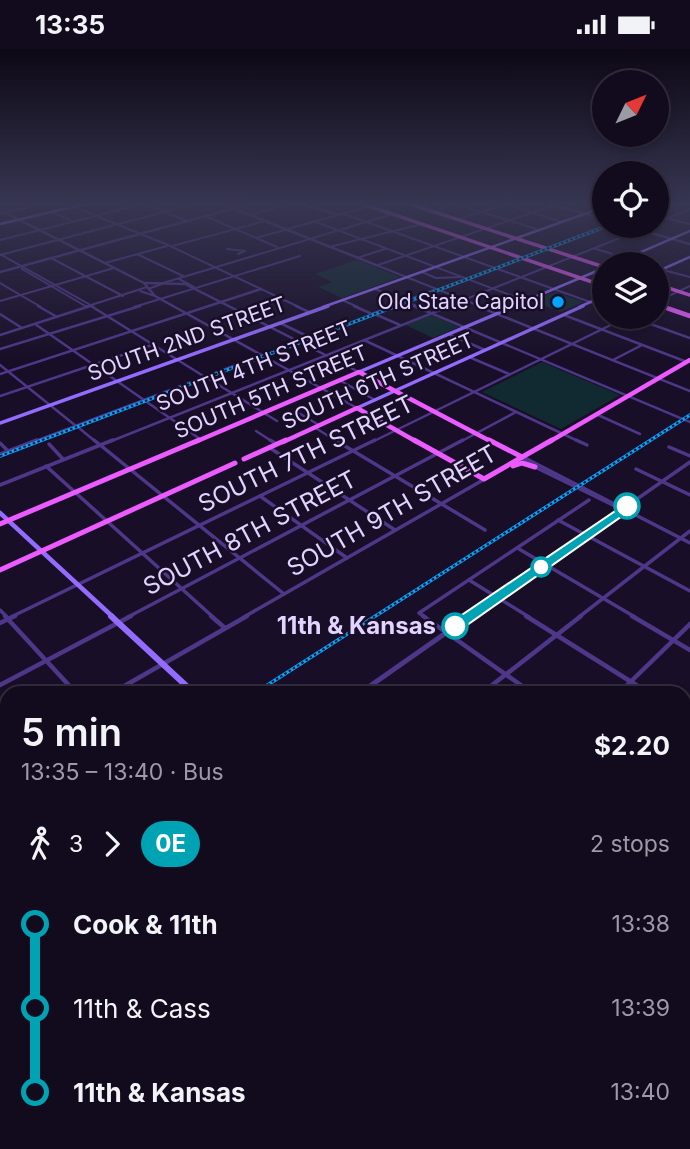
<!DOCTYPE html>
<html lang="en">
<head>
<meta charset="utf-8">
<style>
  :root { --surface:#120a1d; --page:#1f182a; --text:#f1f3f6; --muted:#9c9aa4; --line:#312b3b }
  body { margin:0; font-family:Inter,sans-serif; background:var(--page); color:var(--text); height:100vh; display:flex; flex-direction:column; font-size:26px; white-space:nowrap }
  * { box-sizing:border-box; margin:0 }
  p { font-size:23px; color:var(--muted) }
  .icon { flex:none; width:38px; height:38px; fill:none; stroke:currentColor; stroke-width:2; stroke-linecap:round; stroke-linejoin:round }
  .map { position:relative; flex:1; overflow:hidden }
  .sheet { position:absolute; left:0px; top:637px; width:691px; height:464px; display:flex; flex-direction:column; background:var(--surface); border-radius:21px 21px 0 0; box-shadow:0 4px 10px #0003,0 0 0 2px var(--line) }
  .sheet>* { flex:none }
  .badge { padding:0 14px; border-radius:23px; font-size:24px; line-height:46px }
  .needle { width:46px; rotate:47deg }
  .fabs { position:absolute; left:592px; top:21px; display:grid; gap:14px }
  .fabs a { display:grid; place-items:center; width:77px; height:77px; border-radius:50%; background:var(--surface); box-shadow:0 4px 10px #0003,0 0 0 2px var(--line); font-size:35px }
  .map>.badge { position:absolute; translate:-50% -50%; box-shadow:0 0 0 4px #fff }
  .legs { display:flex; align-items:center; gap:10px; height:77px; padding:0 21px; font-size:23px }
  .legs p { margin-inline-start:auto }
  .overview { display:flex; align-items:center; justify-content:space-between; height:119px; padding:0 21px }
  h1 { font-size:38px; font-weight:600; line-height:52px }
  ul { padding:0 21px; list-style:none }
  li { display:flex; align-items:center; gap:24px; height:84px; font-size:26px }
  li i { display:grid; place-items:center; width:10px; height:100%; margin:0 9px; background:currentColor }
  li i::after { content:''; width:18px; height:18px; margin:-9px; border:5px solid; border-radius:50%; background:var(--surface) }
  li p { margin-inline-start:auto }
  li:first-child i { background:linear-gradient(#0000 50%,currentColor 0) }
  li:last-child i { background:linear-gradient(currentColor 50%,#0000 0) }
  .status { display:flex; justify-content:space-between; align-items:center; height:49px; padding:0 35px; background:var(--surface); direction:ltr }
  .status svg { height:19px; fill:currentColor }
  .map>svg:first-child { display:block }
  .green { fill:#112a31 }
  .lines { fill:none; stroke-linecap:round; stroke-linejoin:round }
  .minor-far4 { stroke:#4e3788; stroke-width:2 }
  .minor-far3 { stroke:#4e3788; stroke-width:2.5 }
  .minor-far2 { stroke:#4e3788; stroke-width:3.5 }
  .minor-far1 { stroke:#4e3788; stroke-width:4.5 }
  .minor { stroke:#4e3788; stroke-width:5 }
  .tertiary-far3 { stroke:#4e3788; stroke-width:2.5 }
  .tertiary-far2 { stroke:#4e3788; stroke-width:3.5 }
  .tertiary-far1 { stroke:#4e3788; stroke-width:5 }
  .tertiary { stroke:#4e3788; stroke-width:7 }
  .secondary-far4 { stroke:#946bff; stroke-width:2.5 }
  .secondary-far3 { stroke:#946bff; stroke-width:3.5 }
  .secondary-far2 { stroke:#946bff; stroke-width:4.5 }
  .secondary-far1 { stroke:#946bff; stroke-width:6 }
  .secondary { stroke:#946bff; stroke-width:8 }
  .primary-far2 { stroke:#eb5bff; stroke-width:3.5 }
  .primary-far1 { stroke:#eb5bff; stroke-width:4.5 }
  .primary { stroke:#eb5bff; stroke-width:5 }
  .rail-casing { stroke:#00a5ff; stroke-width:3.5 }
  .rail { stroke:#180e27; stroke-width:2; stroke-dasharray:2.5; stroke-linecap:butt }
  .line-1 { fill:#00a3b4; stroke:#fff; stroke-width:2 }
  .poi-dot { fill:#00a5ff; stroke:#180e27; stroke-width:2.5 }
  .stop-1-dot { fill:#fff; stroke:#00a3b4; stroke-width:3.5 }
  .labels { text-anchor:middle; stroke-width:5; stroke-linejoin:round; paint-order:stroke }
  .far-poi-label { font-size:21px; fill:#e3d4ff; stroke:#180e27; text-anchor:end }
  .far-street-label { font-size:21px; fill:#e3d4ff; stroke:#180e27 }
  .street-label { font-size:24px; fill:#e3d4ff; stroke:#180e27 }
  .stop-label { font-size:24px; font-weight:bold; fill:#e3d4ff; stroke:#180e27; text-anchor:end }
</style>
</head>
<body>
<div class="status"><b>13:35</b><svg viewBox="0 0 49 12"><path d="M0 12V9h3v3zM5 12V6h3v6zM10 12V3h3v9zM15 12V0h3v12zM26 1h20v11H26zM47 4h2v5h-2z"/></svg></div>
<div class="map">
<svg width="690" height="1100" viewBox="0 0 690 1100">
  <rect width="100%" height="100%" fill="#180e27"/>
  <!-- green -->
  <g class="green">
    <polygon points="357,211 400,228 342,249 318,238 332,233 315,225"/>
    <polygon points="555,243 584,253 561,263 532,252"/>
    <polygon points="431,266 459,278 433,289 406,276"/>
    <polygon points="542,313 620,346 561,380 482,343"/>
  </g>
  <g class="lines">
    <!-- minor-far4 -->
    <g class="minor-far4">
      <polyline points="67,155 168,196 299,258"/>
      <polyline points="145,155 187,172"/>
      <polyline points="456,155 539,181"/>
      <polyline points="504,155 562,173"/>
      <polyline points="656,157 660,155"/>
      <polyline points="432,162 456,155"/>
      <polyline points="52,163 72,172"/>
      <polyline points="0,165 43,155"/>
      <polyline points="344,165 604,258"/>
      <polyline points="250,166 290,155"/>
      <polyline points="95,167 141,155"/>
      <polyline points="205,167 277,198"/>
      <polyline points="458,170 504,156"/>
      <polyline points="670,170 690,175"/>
      <polyline points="316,173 526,252"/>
      <polyline points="656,174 690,160"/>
      <polyline points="256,189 377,155"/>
      <polyline points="0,191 96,167"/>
      <polyline points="172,197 265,172"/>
      <polyline points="329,198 422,175"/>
      <polyline points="227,200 245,202 238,205"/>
      <polyline points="596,200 646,215"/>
      <polyline points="0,205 94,258"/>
      <polyline points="137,205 183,227"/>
      <polyline points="0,206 195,155"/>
      <polyline points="51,209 123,247"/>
      <polyline points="357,209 385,200"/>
      <polyline points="105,214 167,197"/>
      <polyline points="376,216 482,258"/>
      <polyline points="378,216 558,155"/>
      <polyline points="22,217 22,220 87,258"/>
      <polyline points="656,219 690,228"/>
      <polyline points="422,223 436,229 460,228"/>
      <polyline points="179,230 194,238"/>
      <polyline points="0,234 41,258"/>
      <polyline points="163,234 393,165"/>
      <polyline points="148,240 162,235"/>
      <polyline points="375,240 419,258"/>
      <polyline points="140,242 155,247"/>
      <polyline points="342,251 358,258"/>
      <polyline points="0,252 114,219"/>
      <polyline points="656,253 690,237"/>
      <polyline points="263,257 280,251"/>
      <polyline points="85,258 147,238"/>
      <polyline points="134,258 300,207"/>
      <polyline points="389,258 434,241"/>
      <polyline points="446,258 650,177"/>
    </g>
    <!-- minor-far3 -->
    <g class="minor-far3">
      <polyline points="38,257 57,268"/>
      <polyline points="85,257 87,258"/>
      <polyline points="91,257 205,328"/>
      <polyline points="296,257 309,263"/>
      <polyline points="354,257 372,265 394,257"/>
      <polyline points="414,257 690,373"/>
      <polyline points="477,257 690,342"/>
      <polyline points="600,257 604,258"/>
      <polyline points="0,265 22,279"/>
      <polyline points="377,266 400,276"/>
      <polyline points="564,266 687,313"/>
      <polyline points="631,268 690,289"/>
      <polyline points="280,274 309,288"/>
      <polyline points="35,275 200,390"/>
      <polyline points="448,285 485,301"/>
      <polyline points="0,286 90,257"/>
      <polyline points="364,291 580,393"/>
      <polyline points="0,300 140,257"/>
      <polyline points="469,308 509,325"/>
      <polyline points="613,311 642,296"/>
      <polyline points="0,316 76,377"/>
      <polyline points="209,330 277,372"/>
      <polyline points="339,331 375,351"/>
      <polyline points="0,347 155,295"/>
      <polyline points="297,363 319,376"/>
      <polyline points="598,366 640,385"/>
      <polyline points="314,378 338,393"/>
      <polyline points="79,379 96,393"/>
      <polyline points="256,382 273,393"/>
      <polyline points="33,393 262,306"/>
      <polyline points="109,393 450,257"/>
      <polyline points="372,393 627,268"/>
      <polyline points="460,393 516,363"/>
    </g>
    <!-- minor-far2 -->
    <g class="minor-far2">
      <polyline points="94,391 284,545"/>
      <polyline points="270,391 277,395"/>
      <polyline points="335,391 485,481"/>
      <polyline points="576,391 587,396"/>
      <polyline points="0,394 8,402"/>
      <polyline points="49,395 63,410"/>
      <polyline points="669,398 690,407"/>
      <polyline points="270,399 395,481"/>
      <polyline points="0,405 37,391"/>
      <polyline points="46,417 213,568"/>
      <polyline points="636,420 690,446"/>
      <polyline points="0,436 113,391"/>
      <polyline points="260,447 347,509"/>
      <polyline points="558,471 690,542"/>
      <polyline points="519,500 635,568"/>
      <polyline points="469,531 529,568"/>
      <polyline points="0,561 7,568"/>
      <polyline points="11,568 375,391"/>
      <polyline points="128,568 463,391"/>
      <polyline points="244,568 483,431"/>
      <polyline points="425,568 419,564 589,451"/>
      <polyline points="579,568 690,482"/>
    </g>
    <!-- minor-far1 -->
    <g class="minor-far1">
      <polyline points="5,567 76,644"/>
      <polyline points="211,567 225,579"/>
      <polyline points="423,567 532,644"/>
      <polyline points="526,567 649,644"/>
      <polyline points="632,567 690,601"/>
      <polyline points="0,574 15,567"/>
      <polyline points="0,636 131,567"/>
      <polyline points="112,644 247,567"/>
      <polyline points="482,644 581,567"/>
      <polyline points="619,644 690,575"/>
      <polyline points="684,666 690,669"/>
      <polyline points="0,691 7,700"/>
      <polyline points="0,708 7,704"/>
      <polyline points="684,710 690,703"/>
      <polyline points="684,748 690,752"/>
      <polyline points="0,798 7,795"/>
    </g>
    <!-- minor -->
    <g class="minor">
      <polyline points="684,842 690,846"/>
      <polyline points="0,873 7,884"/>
      <polyline points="684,893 690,885"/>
      <polyline points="684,961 690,965"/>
      <polyline points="0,1067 7,1061"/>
      <polyline points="143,1094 147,1100"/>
      <polyline points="314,1094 319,1100"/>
      <polyline points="487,1094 492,1100"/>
      <polyline points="64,1100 71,1094"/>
      <polyline points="166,1100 173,1094"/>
      <polyline points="346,1100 351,1094"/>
      <polyline points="534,1100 538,1094"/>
    </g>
    <!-- tertiary-far3 -->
    <g class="tertiary-far3">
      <polyline points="222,155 376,216"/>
      <polyline points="303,155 338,166"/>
      <polyline points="550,155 604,170"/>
      <polyline points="0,161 144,234 155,247 357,359"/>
      <polyline points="626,177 690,195"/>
      <polyline points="0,223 250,155"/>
      <polyline points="145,234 185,235 359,323"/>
      <polyline points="0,325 261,240"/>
    </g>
    <!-- tertiary-far2 -->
    <g class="tertiary-far2">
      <polyline points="522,408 535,418 619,459"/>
      <polyline points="523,408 690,494"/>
      <polyline points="468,568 690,413"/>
    </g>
    <!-- tertiary-far1 -->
    <polyline class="tertiary-far1" points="360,644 470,567"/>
    <!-- tertiary -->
    <polyline class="tertiary" points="0,911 7,905"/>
    <!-- secondary-far4 -->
    <g class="secondary-far4">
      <polyline points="0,175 85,155"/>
      <polyline points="613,215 690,182"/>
      <polyline points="656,223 690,208"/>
      <polyline points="323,258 604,158"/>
      <polyline points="511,258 604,219"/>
      <polyline points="579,258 604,247"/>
    </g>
    <!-- secondary-far3 -->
    <g class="secondary-far3">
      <polyline points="359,323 515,257"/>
      <polyline points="357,359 583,257"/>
      <polyline points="0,374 328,257"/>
    </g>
    <!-- secondary-far2 -->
    <polyline class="secondary-far2" points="0,464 113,568"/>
    <!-- secondary-far1 -->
    <polyline class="secondary-far1" points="111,567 194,644"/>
    <!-- secondary -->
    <polyline class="secondary" points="663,1094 669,1100"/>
    <!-- primary-far2 -->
    <g class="primary-far2">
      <polyline points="363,155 604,237"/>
      <polyline points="410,155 604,218"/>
      <polyline points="656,235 690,246"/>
      <polyline points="656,255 666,258"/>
    </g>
    <!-- primary-far1 -->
    <g class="primary-far1">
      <polyline points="661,257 690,267"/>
      <polyline points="195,393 359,323 492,393"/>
      <polyline points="283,393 357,359 417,393"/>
      <polyline points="549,393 690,311"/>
    </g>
    <!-- primary -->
    <g class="primary">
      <polyline points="414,391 484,430 552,391"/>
      <polyline points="489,391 522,408"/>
      <polyline points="244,410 286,391"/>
      <polyline points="513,417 522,414 535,418"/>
      <polyline points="0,475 199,391"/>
      <polyline points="0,521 235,414"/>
    </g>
    <defs>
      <g id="rail">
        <polyline points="656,160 678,155"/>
        <polyline points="0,407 607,177"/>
        <polyline points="255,644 690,366"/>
        <polyline points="0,783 7,780"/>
      </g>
    </defs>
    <!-- rail casing -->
    <use href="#rail" class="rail-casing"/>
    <!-- rail -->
    <use href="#rail" class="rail"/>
  </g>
  <!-- sky -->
  <linearGradient id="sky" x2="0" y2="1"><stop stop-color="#0d0815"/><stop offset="0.5" stop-color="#373652"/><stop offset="1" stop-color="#373652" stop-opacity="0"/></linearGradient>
  <rect width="690" height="309" fill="url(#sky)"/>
  <!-- line-1 -->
  <polygon class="line-1" points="627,454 633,457 632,460 460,581 450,581 450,574"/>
  <!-- markers -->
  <circle class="poi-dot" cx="558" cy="253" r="7"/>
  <g class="stop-1-dot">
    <circle cx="627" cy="457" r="12"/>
    <circle cx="541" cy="518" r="9"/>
    <circle cx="455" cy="577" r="12"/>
  </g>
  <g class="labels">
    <!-- far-poi labels -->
    <g class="far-poi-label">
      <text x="544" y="260">Old State Capitol</text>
    </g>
    <!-- far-street labels -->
    <g class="far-street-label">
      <text transform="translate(187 290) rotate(-20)" y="7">SOUTH 2ND STREET</text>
      <text transform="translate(254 317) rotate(-22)" y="7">SOUTH 4TH STREET</text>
      <text transform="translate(378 332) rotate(-24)" y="7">SOUTH 6TH STREET</text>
      <text transform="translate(271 343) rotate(-23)" y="7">SOUTH 5TH STREET</text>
    </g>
    <!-- street labels -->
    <g class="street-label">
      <text transform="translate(306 405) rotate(-26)" y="8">SOUTH 7TH STREET</text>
      <text transform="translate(392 462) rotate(-30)" y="8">SOUTH 9TH STREET</text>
      <text transform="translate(250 484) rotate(-28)" y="8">SOUTH 8TH STREET</text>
    </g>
    <!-- stop labels -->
    <g class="stop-label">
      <text x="436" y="585">11th &amp; Kansas</text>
    </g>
  </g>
</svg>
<div class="fabs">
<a><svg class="needle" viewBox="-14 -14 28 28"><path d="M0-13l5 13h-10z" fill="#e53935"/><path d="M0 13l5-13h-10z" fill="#9c9aa4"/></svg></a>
<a><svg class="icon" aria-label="locate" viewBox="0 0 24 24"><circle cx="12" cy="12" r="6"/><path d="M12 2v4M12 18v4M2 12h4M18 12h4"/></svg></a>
<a><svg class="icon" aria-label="layers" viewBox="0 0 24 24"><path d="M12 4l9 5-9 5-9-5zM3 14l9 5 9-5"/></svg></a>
</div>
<section class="sheet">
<div class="overview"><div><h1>5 min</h1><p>13:35 – 13:40 · Bus</p></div><b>$2.20</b></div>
<div class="legs"><svg class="icon" aria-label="walk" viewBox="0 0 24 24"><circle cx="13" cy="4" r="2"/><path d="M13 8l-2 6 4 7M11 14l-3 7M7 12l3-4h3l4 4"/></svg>3<svg class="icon" aria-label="forward" viewBox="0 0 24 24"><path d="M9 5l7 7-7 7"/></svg><b class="badge" style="background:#00a3b4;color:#fff">0E</b><p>2 stops</p></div>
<ul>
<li><i style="color:#00a3b4"></i><b>Cook &amp; 11th</b><p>13:38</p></li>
<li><i style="color:#00a3b4"></i><span>11th &amp; Cass</span><p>13:39</p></li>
<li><i style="color:#00a3b4"></i><b>11th &amp; Kansas</b><p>13:40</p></li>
</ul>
</section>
</div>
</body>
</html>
